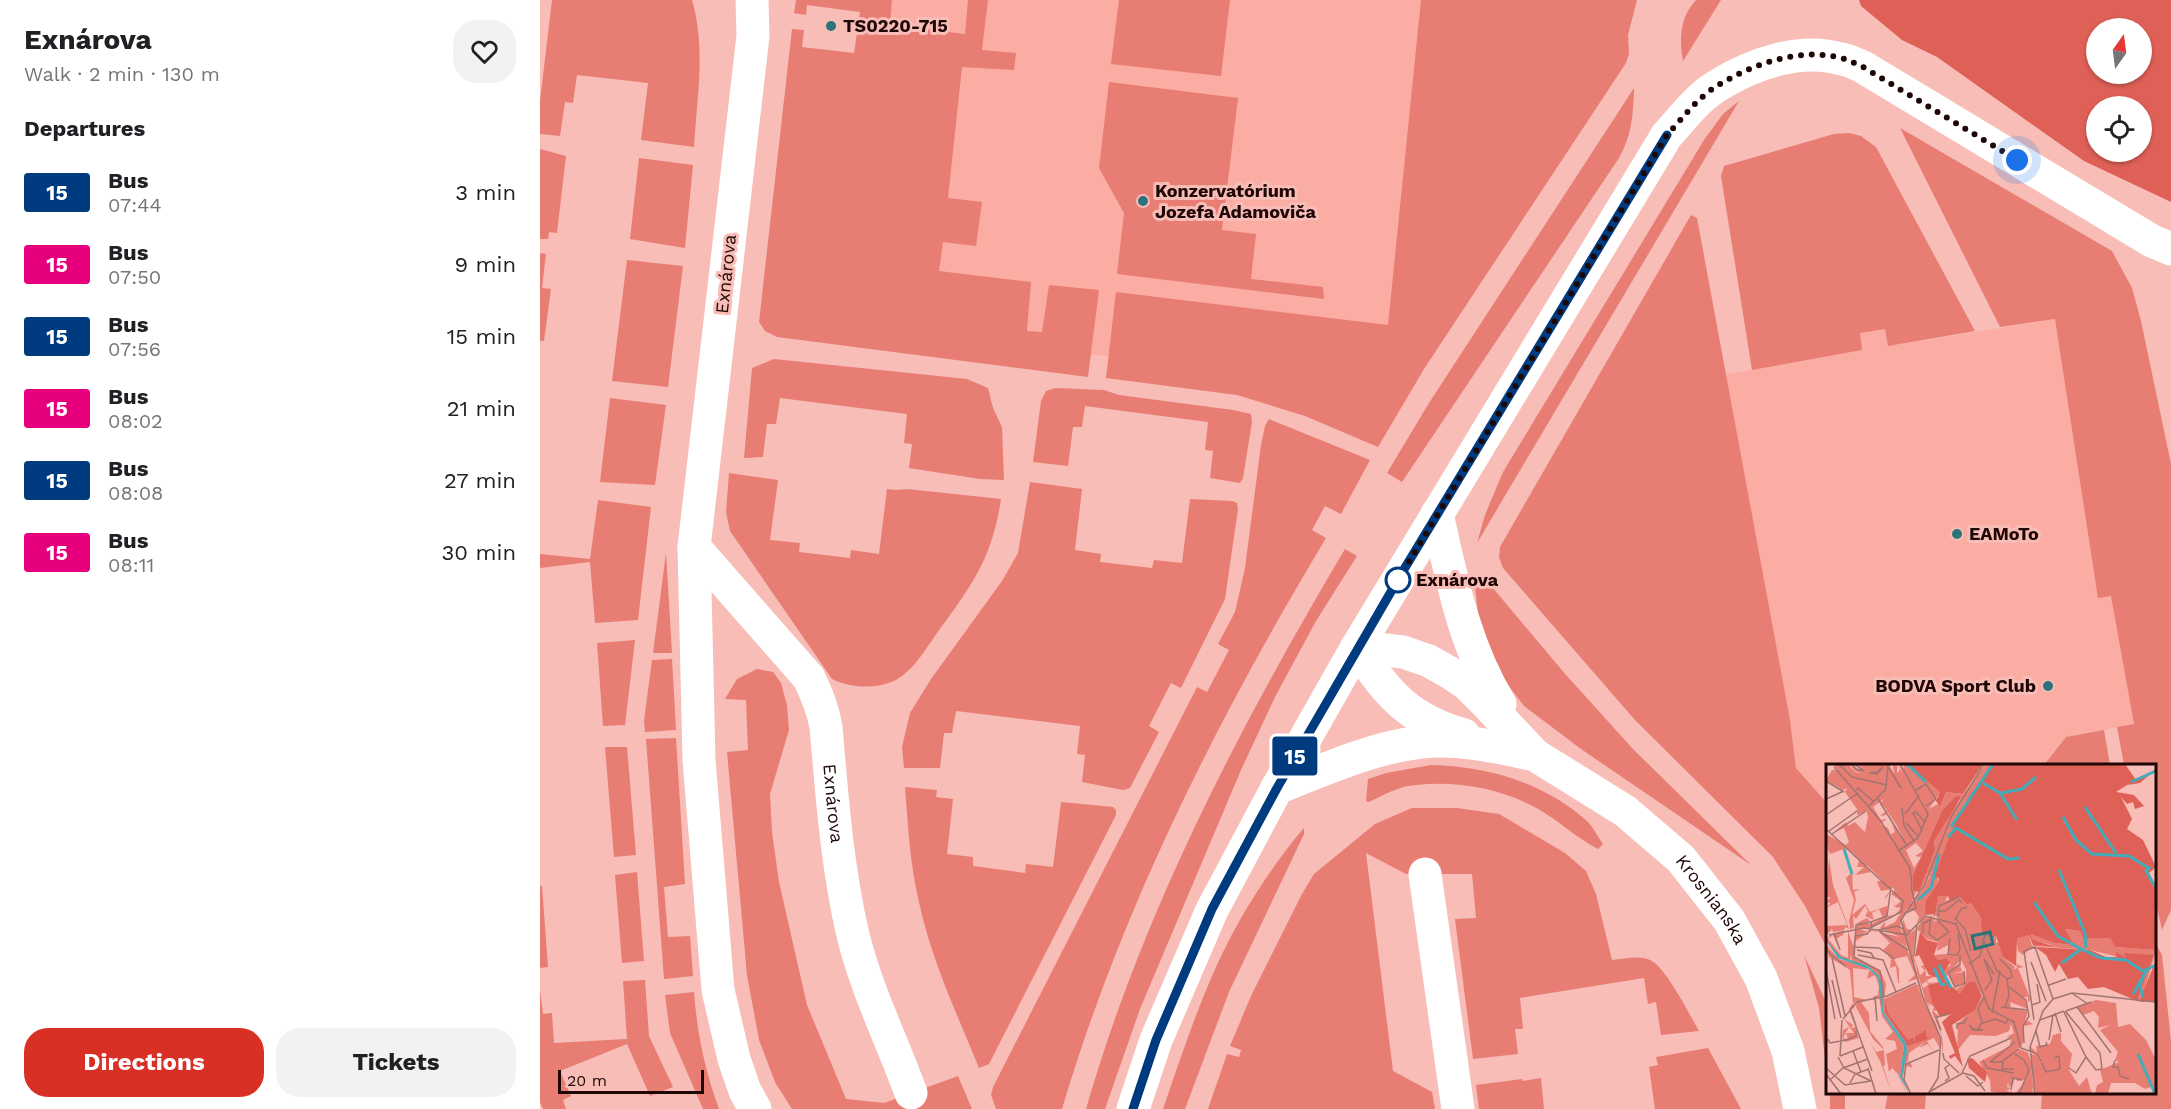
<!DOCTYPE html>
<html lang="en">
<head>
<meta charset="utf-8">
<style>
  :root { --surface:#fff; --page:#f2f2f2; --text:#202124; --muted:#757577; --accent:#d93025 }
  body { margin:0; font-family:"Work Sans",sans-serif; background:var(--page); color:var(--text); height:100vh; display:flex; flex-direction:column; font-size:22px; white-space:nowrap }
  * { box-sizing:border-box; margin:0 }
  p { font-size:20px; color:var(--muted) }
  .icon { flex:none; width:33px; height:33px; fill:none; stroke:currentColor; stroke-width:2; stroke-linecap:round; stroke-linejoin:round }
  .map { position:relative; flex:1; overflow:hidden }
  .side { display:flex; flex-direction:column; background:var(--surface); width:540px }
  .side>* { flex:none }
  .badge { padding:0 12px; border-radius:4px; font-size:21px; line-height:39px }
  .needle { width:39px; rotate:14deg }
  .fabs { position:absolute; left:1546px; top:18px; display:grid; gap:12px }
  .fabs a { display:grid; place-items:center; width:66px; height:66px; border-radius:50%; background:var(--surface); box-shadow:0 2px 4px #0004; font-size:30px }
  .scale { position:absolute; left:18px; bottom:15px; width:146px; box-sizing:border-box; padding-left:6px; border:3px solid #1f0706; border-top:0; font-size:16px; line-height:21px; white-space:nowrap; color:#1f0706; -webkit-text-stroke:4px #f7bdb6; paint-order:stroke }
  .you { position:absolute; width:30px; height:30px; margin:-15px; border:4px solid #fff; border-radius:50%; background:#1a73e8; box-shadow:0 0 0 9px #1a73e833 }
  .map>.badge { position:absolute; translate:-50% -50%; box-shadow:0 0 0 3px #fff }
  h2 { padding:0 24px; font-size:22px; line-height:54px }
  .round { display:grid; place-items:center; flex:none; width:63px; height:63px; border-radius:24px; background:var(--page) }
  .headline { display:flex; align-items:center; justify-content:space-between; height:102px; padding:0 24px }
  h1 { font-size:28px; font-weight:700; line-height:45px }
  .button { display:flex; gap:12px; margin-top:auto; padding:12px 24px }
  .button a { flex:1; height:69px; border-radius:24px; background:var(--accent); color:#fff; font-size:24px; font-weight:700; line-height:69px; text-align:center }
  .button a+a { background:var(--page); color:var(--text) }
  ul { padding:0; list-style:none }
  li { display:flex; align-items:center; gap:18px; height:72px; padding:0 24px }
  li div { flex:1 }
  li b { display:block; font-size:22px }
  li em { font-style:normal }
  li .badge { min-width:66px; font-weight:700; text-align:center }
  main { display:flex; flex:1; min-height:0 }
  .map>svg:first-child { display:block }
  .built { fill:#fbaca3 }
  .green { fill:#e87d74 }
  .forest { fill:#df6057; fill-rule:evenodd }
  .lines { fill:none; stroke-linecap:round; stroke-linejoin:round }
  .minor { stroke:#fff; stroke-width:33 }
  .line-casing { stroke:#fff; stroke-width:14 }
  .line { stroke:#003b80; stroke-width:9 }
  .walk { stroke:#1f0706; stroke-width:6; stroke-dasharray:0 10.8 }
  .poi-dot { fill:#2b747c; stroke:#f7bdb6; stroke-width:2 }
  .stop-dot { fill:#fff; stroke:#003b80; stroke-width:3 }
  .labels { text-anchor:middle; stroke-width:6; stroke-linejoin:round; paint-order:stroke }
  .poi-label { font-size:18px; font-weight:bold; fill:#1f0706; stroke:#f7bdb6; text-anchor:start }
  .street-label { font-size:18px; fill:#1f0706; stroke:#f7bdb6 }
  .stop-label { font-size:18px; font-weight:bold; fill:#1f0706; stroke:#f7bdb6; text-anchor:start }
  .inset-river { fill:none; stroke:#43acb9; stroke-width:3 }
  .inset-road { fill:none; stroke:#a17470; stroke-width:1.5 }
  .view { fill:#2b747c; fill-opacity:0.15; stroke:#2b747c; stroke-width:3 }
  .inset-edge { fill:none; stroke:#1f0706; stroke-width:3 }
</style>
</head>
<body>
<main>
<section class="side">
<div class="headline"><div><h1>Exnárova</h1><p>Walk · 2 min · 130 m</p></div><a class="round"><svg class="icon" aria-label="heart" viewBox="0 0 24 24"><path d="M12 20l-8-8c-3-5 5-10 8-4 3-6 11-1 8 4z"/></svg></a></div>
<h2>Departures</h2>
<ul>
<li><span class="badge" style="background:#003b80;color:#fff">15</span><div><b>Bus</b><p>07:44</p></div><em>3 min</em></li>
<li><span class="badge" style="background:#e6007e;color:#fff">15</span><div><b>Bus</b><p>07:50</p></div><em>9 min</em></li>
<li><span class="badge" style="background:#003b80;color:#fff">15</span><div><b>Bus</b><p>07:56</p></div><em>15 min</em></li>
<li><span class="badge" style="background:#e6007e;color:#fff">15</span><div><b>Bus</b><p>08:02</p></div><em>21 min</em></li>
<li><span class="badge" style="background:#003b80;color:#fff">15</span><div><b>Bus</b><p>08:08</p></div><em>27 min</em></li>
<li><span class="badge" style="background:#e6007e;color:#fff">15</span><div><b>Bus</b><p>08:11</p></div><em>30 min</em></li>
</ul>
<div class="button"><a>Directions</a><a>Tickets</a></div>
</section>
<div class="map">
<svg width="1631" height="1109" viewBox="0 0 1631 1109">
  <rect width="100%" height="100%" fill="#f7bdb6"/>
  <!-- built -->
  <g class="built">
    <polygon points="352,0 956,0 901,334 704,372 269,322 341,91"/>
    <polygon points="1515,319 1570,569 1594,724 1526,737 1504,765 1288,766 1287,803 1256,768 1250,720 1185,375 1322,350 1319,333 1345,329 1348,346"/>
  </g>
  <!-- green -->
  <g class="green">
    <path d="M 12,0 L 152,0 C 166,48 157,98 154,147 L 101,140 L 108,83 L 37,75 L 33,103 L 25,102 L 20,136 L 0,134 L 0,101 Z"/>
    <polygon points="256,0 352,0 350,25 425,34 428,0 448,0 442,50 476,53 474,70 422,67 408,198 442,202 436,246 403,242 399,271 491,282 487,331 502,332 509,285 559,290 548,377 237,337 225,331 219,322 252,29 264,30 262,47 314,53 320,12 267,5 266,15 254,13"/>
    <polygon points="579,0 690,0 681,76 571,64"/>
    <polygon points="881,0 1097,0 1088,35 1089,54 1086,63 884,369 838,447 765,416 697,395 566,378 576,292 848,325"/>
    <path d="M 1156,0 L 1181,0 L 1143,61 C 1139,38 1140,17 1156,0 Z"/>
    <polygon points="569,82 698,98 682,230 716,234 711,279 783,287 784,299 577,274 584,213 559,168"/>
    <path d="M 1094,88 C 1093,116 1092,134 1079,158 L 862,482 L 847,473 L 889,403 Z"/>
    <polygon points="1199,101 937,543 945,515 963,472 1164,140 1183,114"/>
    <polygon points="1360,128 1572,251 1592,288 1601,321 1631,464 1631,910 1622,930 1615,899 1614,766 1584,765 1577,727 1594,724 1571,596 1558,598 1515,319 1460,327"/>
    <polygon points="1309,133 1321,136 1336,147 1435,331 1348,346 1345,329 1320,333 1322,350 1212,370 1181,176 1184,166 1294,134"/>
    <polygon points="0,149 26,156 17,233 9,232 8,239 0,239"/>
    <polygon points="99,158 153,165 145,248 90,239"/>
    <polygon points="1151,215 1157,218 1250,720 1256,768 1287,803 1287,948 1265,906 1233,857 1095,720 963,568 959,557 960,547"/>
    <polygon points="0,253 6,254 2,288 11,289 4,341 0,341"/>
    <polygon points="87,260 143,266 128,387 72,381"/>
    <polygon points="234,359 427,379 448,388 453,408 462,427 464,480 440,479 369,468 372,444 364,443 367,414 240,398 236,424 227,424 223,457 204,458 212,368"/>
    <polygon points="515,388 564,390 579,395 693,410 711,414 712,422 703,478 700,483 670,478 673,451 665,450 668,422 545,406 542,427 533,427 528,466 493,462 501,401 506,391"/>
    <polygon points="70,398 126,405 115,485 60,482"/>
    <path d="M 729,419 L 830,460 L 801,514 L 785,506 L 772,530 L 786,538 C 678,718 582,907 522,1109 L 456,1109 L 451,1095 L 453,1087 L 657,687 L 667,692 L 689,650 L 678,644 L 695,612 L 705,568 L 721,445 L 725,426 Z"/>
    <path d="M 189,473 L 238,480 L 230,540 L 260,543 L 259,552 L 310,558 L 311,550 L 339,554 L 347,489 L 357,490 L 367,489 L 461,499 C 452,559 432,585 397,633 C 386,648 377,665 362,676 C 344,690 312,689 292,679 L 190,531 L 186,512 Z"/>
    <polygon points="490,482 542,489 535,550 561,554 560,562 612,568 614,560 642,563 650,499 692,501 697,503 698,509 685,599 641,688 631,683 609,726 619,732 590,788 583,790 542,782 545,755 537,754 540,726 416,711 412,733 404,733 400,768 364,768 362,747 370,713 391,679 462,581 478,553"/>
    <polygon points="58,500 111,507 98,620 55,623 50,562 0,568 0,554 50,559"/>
    <path d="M 805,549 L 817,556 L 776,621 L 735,697 L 701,770 L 600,1009 L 565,1109 L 546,1109 C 603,911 700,726 805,549 Z"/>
    <polygon points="126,553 132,653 113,653"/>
    <polygon points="942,575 1026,675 1093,749 1211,865 1041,749 984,706 965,681 950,651 938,614 935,586"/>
    <polygon points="95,640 85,725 63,726 57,643"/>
    <polygon points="132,659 136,730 105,732 104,721 112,660"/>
    <polygon points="217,669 233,672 241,683 247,705 249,730 230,794 232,832 239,882 267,1005 306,1099 344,1103 418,1076 432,1109 252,1109 235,1082 219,1040 207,975 187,752 208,750 206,700 185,699 197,679"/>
    <polygon points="1564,730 1570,765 1504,765 1526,737"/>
    <polygon points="136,738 145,884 124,887 128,937 150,936 153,976 124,979 106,739"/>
    <polygon points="65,747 87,747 96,855 74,857"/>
    <path d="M 891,765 C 947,766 1005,783 1047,821 C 1053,827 1058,837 1063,844 L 1058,849 C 1037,838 1020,822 1000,810 C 964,789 918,780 876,785 C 859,786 844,795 829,802 L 826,801 L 828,779 L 846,773 Z"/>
    <path d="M 365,787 L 397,790 L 396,797 L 413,799 L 407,854 L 433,857 L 433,866 L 485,873 L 486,864 L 513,867 L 521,802 L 573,807 L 576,810 L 576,815 L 449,1064 L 439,1068 C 417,1014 391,959 379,902 C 370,865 368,826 365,787 Z"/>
    <path d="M 872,808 L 917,808 L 959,814 L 1025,853 L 1046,871 L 1056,894 L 1072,960 C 1084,959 1099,955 1110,960 C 1125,966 1150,1015 1159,1031 L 1121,1035 L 1116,1002 L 1108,1004 L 1104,978 L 980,998 L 983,1029 L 975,1029 L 978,1054 L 933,1059 L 915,919 L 936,918 L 932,874 L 866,874 L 826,853 L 853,1071 L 892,1092 L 895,1109 L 668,1109 L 687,1054 L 699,1057 L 701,1050 L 690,1046 L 711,996 L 762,894 L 774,874 L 835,824 Z"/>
    <path d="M 764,828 L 764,834 L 689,992 L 645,1109 L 623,1109 C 645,1045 667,977 701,918 C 720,886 740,856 764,828 Z"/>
    <polygon points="97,872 104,961 82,963 75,875"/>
    <polygon points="0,886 2,886 8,967 0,968"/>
    <polygon points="1615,942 1622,955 1631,1041 1631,1109 1501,1109 1502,1093 1614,1092"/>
    <polygon points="1264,955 1287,1004 1287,1076 1279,1008"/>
    <polygon points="105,980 109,1036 133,1087 110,1096 87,1044 20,1071 31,1096 23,1100 26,1109 3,1109 0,1102 0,989 3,1014 12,1013 14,1043 87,1039 83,981"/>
    <path d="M 154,992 C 157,1033 165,1071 179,1109 L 163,1109 L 130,1033 L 125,995 Z"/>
    <polygon points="1168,1048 1201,1109 1115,1109 1109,1067 1118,1065 1116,1057"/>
    <polygon points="1001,1078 1004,1109 939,1109 936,1085 982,1079 983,1081"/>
    <rect x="1290" y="1093" width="15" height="16"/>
    <polygon points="1348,1093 1386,1093 1385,1109 1345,1109"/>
  </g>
  <!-- forest -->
  <path class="forest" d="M 1319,0 L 1631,0 L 1631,202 L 1544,161 L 1397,57 L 1362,40 L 1321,6 ZM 1557,28 L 1602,28 L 1602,74 L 1557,74 ZM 1557,106 L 1602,106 L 1602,152 L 1557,152 Z"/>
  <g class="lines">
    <!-- minor -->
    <g class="minor">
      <polyline points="212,0 213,36 154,547 159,760 178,990 194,1059 205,1091 215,1109"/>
      <path d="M 897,514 C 912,580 924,645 960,704"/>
      <path id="s1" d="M 154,547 L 269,678 C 277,695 283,709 286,727 C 292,796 297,867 313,935 C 326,989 352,1041 371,1093"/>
      <path id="s2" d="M 817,647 L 863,652 L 889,661 L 912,674 L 928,685 L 943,700 L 995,755 L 1085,811 L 1141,859 L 1189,920 L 1221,978 L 1248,1051 L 1260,1109"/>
      <path d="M 817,647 C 846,694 870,720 924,735"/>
      <path d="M 737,788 C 783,770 831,748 881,742 C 919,738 958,747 995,755"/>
      <polyline points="885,874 918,1109"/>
      <path d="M 593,1109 L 616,1040 L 672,910 L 737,788 L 817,647 L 1127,135 C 1142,119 1157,98 1177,86 C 1212,64 1260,47 1301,59 C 1309,60 1316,64 1323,67 L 1612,241 L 1631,249"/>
    </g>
  </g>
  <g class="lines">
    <defs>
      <polyline id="line" points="593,1109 616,1040 672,909 737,788 863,571 1127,135"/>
    </defs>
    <!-- line casing -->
    <use href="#line" class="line-casing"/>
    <!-- line -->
    <use href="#line" class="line"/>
    <!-- walk -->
    <path class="walk" d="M 858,580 L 1127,135 C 1142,119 1157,98 1177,86 C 1212,64 1260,47 1301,58 C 1309,60 1316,64 1323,67 L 1477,160"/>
  </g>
  <!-- markers -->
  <g class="poi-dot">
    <circle cx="291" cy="26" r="6"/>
    <circle cx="603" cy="201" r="6"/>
    <circle cx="1417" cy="534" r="6"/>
    <circle cx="1508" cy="686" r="6"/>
  </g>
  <circle class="stop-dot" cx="858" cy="580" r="12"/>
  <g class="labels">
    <!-- poi labels -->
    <g class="poi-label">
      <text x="303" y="32">TS0220-715</text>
      <text x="615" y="197">Konzervatórium<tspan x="615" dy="21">Jozefa Adamoviča</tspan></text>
      <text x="1429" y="540">EAMoTo</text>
      <text x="1496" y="692" text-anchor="end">BODVA Sport Club</text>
    </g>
    <!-- street labels -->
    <g class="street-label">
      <text transform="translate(186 274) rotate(-84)" y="6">Exnárova</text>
      <text dy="6" stroke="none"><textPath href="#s1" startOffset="303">Exnárova</textPath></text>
      <text dy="6" stroke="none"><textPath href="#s2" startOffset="447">Krosnianska</textPath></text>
    </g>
    <!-- stop labels -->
    <g class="stop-label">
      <text x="876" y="586">Exnárova</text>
    </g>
  </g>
  <!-- overview -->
  <g transform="translate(1286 764)">
    <rect width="330" height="330" fill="#f7bdb6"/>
    <path d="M 7,0 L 22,0 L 29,8 L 37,10 L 29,7 L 23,0 L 37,8 L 29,0 L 39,5 L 31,0 L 65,0 L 64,2 L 68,10 L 67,1 L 71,2 L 71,9 L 74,6 L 71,0 L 76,8 L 73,0 L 78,5 L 77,0 L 82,0 L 115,27 L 103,45 L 112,40 L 114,43 L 120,28 L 137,30 L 130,43 L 134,33 L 116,47 L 87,111 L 87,127 L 93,128 L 100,116 L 95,128 L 105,107 L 103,114 L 95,128 L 80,146 L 75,159 L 77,170 L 77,155 L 81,165 L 86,166 L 81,172 L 90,165 L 87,190 L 94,211 L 97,209 L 97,208 L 99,207 L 95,202 L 99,201 L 100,212 L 111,212 L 113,217 L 110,212 L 101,216 L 103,220 L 103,219 L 110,218 L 102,221 L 101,217 L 96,220 L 97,224 L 102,221 L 113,250 L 111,246 L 107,247 L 114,253 L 110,255 L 114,264 L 116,273 L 117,282 L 117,293 L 115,270 L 106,248 L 108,243 L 102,239 L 105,246 L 99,236 L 89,198 L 88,198 L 92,209 L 96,230 L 101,242 L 97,234 L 95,227 L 90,204 L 76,170 L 75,159 L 74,164 L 81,183 L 58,170 L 80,183 L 89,203 L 93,220 L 91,215 L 81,218 L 89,211 L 81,192 L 68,195 L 73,205 L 73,218 L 76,217 L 72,219 L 70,202 L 64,204 L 65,195 L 57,186 L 64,179 L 53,168 L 45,167 L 28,178 L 28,194 L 54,206 L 60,220 L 58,235 L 91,220 L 98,238 L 110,260 L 114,274 L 115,286 L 108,274 L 101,277 L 107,287 L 102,280 L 93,284 L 99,278 L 83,289 L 82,297 L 86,298 L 81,297 L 80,300 L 85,299 L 86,304 L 79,301 L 77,313 L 84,330 L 76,313 L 80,279 L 57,248 L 52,211 L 42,202 L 26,198 L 25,190 L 24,198 L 15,193 L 7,187 L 0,176 L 6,170 L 18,166 L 7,168 L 6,165 L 0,172 L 0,162 L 21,161 L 12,138 L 0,144 L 5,139 L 0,138 L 5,133 L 0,133 L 3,94 L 7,121 L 23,165 L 19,163 L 17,171 L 10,175 L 11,180 L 7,171 L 2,175 L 15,191 L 22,194 L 22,167 L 27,182 L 31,159 L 41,154 L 44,157 L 36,159 L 45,160 L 57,154 L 53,145 L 46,149 L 48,155 L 44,149 L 48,156 L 39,152 L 42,147 L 39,142 L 30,155 L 27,152 L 28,164 L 24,165 L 23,157 L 28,136 L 20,114 L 25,109 L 22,103 L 26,107 L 27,126 L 34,125 L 28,128 L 30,135 L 26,151 L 39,140 L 44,148 L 61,142 L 61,152 L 69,151 L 75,144 L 69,143 L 65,132 L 69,142 L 75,137 L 65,130 L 69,126 L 66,123 L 61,133 L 58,135 L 65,125 L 55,127 L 51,118 L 56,116 L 42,102 L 38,101 L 45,108 L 29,111 L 38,103 L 31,103 L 33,97 L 37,100 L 27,89 L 19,84 L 23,97 L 18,85 L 4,90 L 2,86 L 0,70 L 20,81 L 23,78 L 18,64 L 7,69 L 20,58 L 22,62 L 29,58 L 39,68 L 42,53 L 41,47 L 31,51 L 31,45 L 19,28 L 21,24 L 17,26 L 0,16 L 6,6 L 19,19 L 6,6 L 12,6 ZM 58,35 L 55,39 L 61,46 L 54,52 L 60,51 L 61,47 L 70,60 L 77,74 L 66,60 L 69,68 L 65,70 L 67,76 L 62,64 L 54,60 L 61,55 L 55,56 L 47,43 ZM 90,79 L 97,87 L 89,92 L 95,93 L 88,104 L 80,86 ZM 76,147 L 69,158 L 59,163 L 59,158 L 54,164 L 74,173 L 44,166 L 41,171 L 29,172 L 42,168 L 31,164 L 45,164 ZM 160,0 L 169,0 L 144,30 L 129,58 L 111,104 L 112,119 L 99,151 L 91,159 L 93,153 L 89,147 L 82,146 L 109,86 L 108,77 L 126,45 ZM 112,132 L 122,132 L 119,137 L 134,133 L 141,141 L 145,139 L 155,154 L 158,171 L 170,171 L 170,179 L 174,177 L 177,193 L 189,203 L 187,206 L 191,204 L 190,200 L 198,203 L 192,204 L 205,236 L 202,238 L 202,233 L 198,233 L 202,245 L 184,238 L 185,243 L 175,243 L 202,247 L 198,260 L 202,257 L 207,260 L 198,262 L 197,279 L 189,290 L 194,285 L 202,289 L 205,298 L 205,290 L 211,291 L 204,287 L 205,283 L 211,289 L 210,282 L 224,280 L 227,271 L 235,269 L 235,277 L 246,290 L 243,306 L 253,322 L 261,313 L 266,330 L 210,330 L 205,303 L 208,330 L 206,323 L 207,330 L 189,330 L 200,316 L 191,317 L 189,313 L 187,320 L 183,323 L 182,318 L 181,323 L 185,324 L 180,327 L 185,327 L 186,328 L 185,330 L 184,327 L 181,330 L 165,328 L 164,316 L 153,298 L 184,282 L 185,274 L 181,273 L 188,269 L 185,260 L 183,267 L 170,272 L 144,271 L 131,287 L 132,259 L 149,245 L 157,232 L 147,218 L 138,228 L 132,228 L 130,224 L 132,225 L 132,224 L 137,221 L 140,217 L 140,205 L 135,196 L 128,203 L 134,201 L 136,207 L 125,210 L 138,208 L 138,219 L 129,223 L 122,209 L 119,217 L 118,206 L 125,201 L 119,194 L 112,196 L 108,191 L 129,189 L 123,189 L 122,181 L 111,187 L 112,178 L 101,175 L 91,165 L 97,153 L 110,154 L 107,158 L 113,155 L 113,146 L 112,152 L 107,152 ZM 238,165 L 254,167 L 260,181 L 262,174 L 284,174 L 289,183 L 330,186 L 315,238 L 311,237 L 328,191 L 301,195 L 264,186 L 208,182 L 197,191 L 192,187 L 190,174 L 196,172 L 203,171 L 206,182 L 209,181 L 225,181 L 206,175 L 205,170 L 228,179 L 248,181 ZM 0,181 L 13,195 L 39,203 L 51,212 L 54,222 L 56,249 L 78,282 L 74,313 L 80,330 L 72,310 L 66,304 L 63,308 L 60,290 L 71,285 L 69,277 L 59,275 L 67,268 L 56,252 L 53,233 L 49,236 L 51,257 L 48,234 L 42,236 L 52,231 L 53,222 L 49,211 L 41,215 L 43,206 L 27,204 L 28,233 L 41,236 L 35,238 L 43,249 L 44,267 L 57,283 L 58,287 L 59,301 L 57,302 L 66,330 L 54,297 L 46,282 L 45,280 L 50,288 L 58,286 L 47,275 L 30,243 L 31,237 L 27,240 L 31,252 L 28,244 L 25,245 L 30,259 L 31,264 L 30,265 L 33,274 L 19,278 L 16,274 L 17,266 L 23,263 L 17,274 L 22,275 L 20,269 L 28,269 L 18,255 L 27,261 L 25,264 L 31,263 L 23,245 L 27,239 L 24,206 L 3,193 ZM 270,236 L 290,239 L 292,263 L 304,260 L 320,276 L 330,296 L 330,329 L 327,322 L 319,325 L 309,319 L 285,319 L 282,330 L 269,330 L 271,321 L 277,318 L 274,306 L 293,298 L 289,296 L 292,288 L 274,266 L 284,261 L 272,264 L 273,253 L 268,247 L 257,251 L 251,243 Z" fill="#e87d74" fill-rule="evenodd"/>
    <path d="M 82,0 L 157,0 L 137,30 L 120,28 L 114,43 L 110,37 L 114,28 ZM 169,0 L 299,0 L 310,16 L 330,5 L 314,19 L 301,21 L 290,28 L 308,31 L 318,42 L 309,45 L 307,38 L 301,40 L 295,33 L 306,55 L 301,65 L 317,76 L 330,103 L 323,109 L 330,122 L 330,186 L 289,183 L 284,174 L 262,174 L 260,181 L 254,167 L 239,165 L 248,181 L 228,179 L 205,170 L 206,175 L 226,182 L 207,181 L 203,171 L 191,174 L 190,202 L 177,193 L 170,172 L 156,168 L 155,154 L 145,139 L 141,141 L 134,133 L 124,137 L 122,132 L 112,132 L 109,150 L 99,151 L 100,137 L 112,119 L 113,114 L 108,113 L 111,104 L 129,58 L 144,30 ZM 130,32 L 135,33 L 108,77 L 109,86 L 93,127 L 87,127 L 87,111 L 116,47 ZM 94,168 L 101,176 L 112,179 L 108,191 L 112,196 L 120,194 L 124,199 L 118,208 L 119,217 L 134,229 L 143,218 L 149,218 L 156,232 L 149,246 L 126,261 L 137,303 L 129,292 L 124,295 L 123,292 L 129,289 L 116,258 L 125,250 L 114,253 L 106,238 L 102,221 L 113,218 L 112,214 L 103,211 L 93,191 L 89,193 ZM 209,183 L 264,186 L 280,193 L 290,193 L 290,188 L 300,194 L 298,189 L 328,191 L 311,237 L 278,223 L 262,225 L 252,213 L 242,215 L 233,200 L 229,208 L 220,191 ZM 330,196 L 330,237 L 315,238 L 315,233 ZM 59,236 L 62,250 L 82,276 L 87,274 L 89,279 L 89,273 L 100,266 L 100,273 L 104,274 L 82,282 L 59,248 ZM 146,294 L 161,308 L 159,318 L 143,304 L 141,295 Z" fill="#df6057"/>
    <path d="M 0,176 L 15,193 L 42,202 L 52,211 L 56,221 L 57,248 L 80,279 L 81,288 L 76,313 L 83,330 L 74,313 L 78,282 L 56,249 L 52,214 L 43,205 L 12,194 Z" fill="#43acb9"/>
    <path class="inset-river" d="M 81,0 L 100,18M 305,18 L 330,7M 157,19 L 174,29 L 191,56M 175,29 L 196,25 L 210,13M 259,43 L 290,89M 237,53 L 250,76 L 266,90 L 303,92 L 323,104 L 320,107 L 330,124M 125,63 L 167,0M 122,73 L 130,64 L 182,95 L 194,94M 18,85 L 26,110M 233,106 L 259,169 L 260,184M 92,136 L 105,124 L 113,90M 208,138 L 232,172 L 255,185 L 275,194 L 300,196 L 317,207 L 330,201M 236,199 L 255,185M 113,201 L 125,224M 108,204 L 115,220 L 120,221M 307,230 L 321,206M 317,234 L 314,221 L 318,210M 312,290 L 329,330"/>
    <path class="inset-road" d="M 13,0 L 26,13 L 61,21M 26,0 L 30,5 L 38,7 L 28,0M 8,3 L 54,56 L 84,104 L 86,123M 57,3 L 51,10 L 43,9 L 51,8 ZM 62,3 L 75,24M 0,17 L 18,28M 30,26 L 32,24 L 48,38M 90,26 L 100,20 L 110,35 L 100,42M 0,35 L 18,27M 52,35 L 81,82M 42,43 L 60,25 L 62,0M 76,44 L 78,62 L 88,77M 79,50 L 92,33M 0,51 L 32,29M 80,59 L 93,73M 0,65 L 77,137 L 75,148 L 44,164M 96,66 L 87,49 L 90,48 L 99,58M 3,67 L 31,47M 6,70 L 40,47M 72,87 L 92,74 L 102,50 L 74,0M 113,147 L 119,147 L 133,136 L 136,139M 78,150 L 90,144 L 85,123M 105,152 L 103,170 L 111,176 L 123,168 L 112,157M 112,154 L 113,142 L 133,133M 129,154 L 139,165 L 145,187M 129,156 L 135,145 L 141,143M 45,158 L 61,152 L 65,123M 46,164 L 45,158 L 30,161 L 28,193 L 54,207 L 58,233M 52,166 L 72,162 L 78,166M 53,167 L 82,186M 8,169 L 14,186M 82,170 L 99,152 L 130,160 L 163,245 L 188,258 L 195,284 L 211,290 L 215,297M 97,170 L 97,159 L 104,156M 3,171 L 38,164 L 82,171M 29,172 L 41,170 L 45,165M 124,174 L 122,190 L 131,191M 157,175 L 171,207M 28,183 L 53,184 L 69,195M 0,186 L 19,202M 31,186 L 45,189 L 48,194M 32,191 L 57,196 L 70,228M 131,191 L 134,185 L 132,170 L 133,175M 134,191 L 134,200 L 122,209 L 129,223 L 139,219 L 138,207M 88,192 L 91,160M 6,194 L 19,252M 158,195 L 166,216 L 159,226M 158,195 L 168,210M 174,195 L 184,205 L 186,213 L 181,215M 205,198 L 220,237M 143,200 L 154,192 L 159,170 L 168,173M 169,205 L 181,215 L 183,232 L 179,243M 0,206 L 9,255M 6,216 L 15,254M 223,221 L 240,215M 183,223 L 200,236 L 203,252 L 197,262 L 198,279M 247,230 L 262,240M 49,232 L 51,257M 206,241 L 214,238 L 211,220M 175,243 L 202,246M 251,243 L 285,289M 24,246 L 46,307M 240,247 L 265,238M 238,248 L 260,293 L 270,306 L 276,305 L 274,289 L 239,247M 166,249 L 174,207M 229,249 L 235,268M 17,255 L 31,238 L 61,232 L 90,219M 208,256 L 198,187 L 209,183 L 227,235M 214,256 L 238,247M 157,260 L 152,245 L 158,233M 143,261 L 147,265 L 157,266 L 147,266 ZM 131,265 L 131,260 L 138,259 L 141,253M 153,265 L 154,260 L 169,255 L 180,259 L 182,255M 115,266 L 110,253 L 123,250M 210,267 L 214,283 L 221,281 L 220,278M 2,275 L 4,279 L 20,276 L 30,272 L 30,267M 223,276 L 227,251M 27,287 L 35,308M 117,289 L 118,295 L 133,309M 189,290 L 198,296 L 203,306 L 193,330M 14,292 L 16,256M 14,292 L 37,283M 12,293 L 18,304 L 45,317M 157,296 L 161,304 L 188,309M 289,296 L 287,303 L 292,303 L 294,312 L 303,315M 164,298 L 175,298 L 193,285M 164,298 L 189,278M 177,298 L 176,305 L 188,305M 216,299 L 220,308 L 234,305 L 233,292 L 228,294M 0,304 L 19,321 L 45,317M 42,304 L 50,330M 243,304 L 250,309 L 260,293M 136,309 L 144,292 L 185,274M 0,310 L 15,330M 140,312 L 152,322 L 157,318M 5,315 L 17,304 L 42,295M 119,317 L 123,314 L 119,304 L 123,301M 24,319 L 29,310 L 43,305M 185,326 L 187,314 L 196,316M 103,328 L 137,309 L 148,312 L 159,327M 85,330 L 78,316 L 80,300 L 113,286M 102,330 L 112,314 L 115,275 L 96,231 L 75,156 L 99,120 L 125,53 L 158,0M 209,330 L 204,283 L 217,247 L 227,235 L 246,229 L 330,238"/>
    <path class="view" d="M 164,168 L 167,180 L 149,185 L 146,172 Z"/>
    <rect width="330" height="330" class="inset-edge"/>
  </g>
</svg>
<div class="fabs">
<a><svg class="needle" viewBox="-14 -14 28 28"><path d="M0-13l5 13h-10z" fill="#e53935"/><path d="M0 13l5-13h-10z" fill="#757577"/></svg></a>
<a><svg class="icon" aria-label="locate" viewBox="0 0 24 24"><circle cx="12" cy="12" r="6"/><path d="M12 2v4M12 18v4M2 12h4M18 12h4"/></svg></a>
</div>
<div class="scale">20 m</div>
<div class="you" style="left:1477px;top:160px"></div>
<b class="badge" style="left:755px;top:756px;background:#003b80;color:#fff">15</b>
</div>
</main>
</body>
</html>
